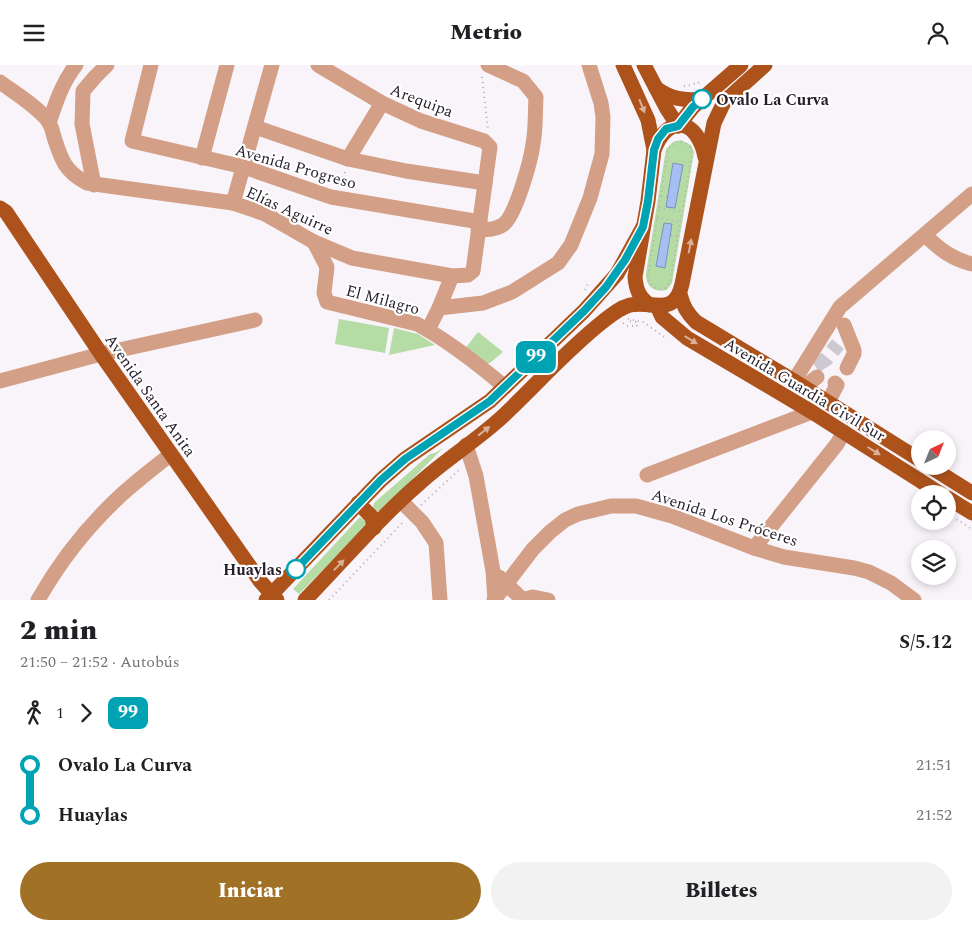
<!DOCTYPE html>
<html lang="es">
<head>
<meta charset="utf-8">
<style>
  :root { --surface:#fff; --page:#f2f2f2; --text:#202124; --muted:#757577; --accent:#a17125 }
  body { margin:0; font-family:Spectral,serif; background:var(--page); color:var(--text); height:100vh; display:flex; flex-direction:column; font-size:19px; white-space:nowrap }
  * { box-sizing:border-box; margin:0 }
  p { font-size:16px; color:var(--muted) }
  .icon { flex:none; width:28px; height:28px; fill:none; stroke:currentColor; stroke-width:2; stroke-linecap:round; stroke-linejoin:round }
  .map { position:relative; height:535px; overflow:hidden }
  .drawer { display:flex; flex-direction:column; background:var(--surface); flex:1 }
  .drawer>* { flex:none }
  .badge { padding:0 10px; border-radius:8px; font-size:18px; line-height:32px }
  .needle { width:32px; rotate:43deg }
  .fabs { position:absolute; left:911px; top:365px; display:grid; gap:10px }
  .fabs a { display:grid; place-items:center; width:45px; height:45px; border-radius:50%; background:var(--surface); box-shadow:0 2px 8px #0003; font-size:25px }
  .map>.badge { position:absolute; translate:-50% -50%; box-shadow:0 0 0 2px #fff }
  .legs { display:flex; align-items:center; gap:8px; height:55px; padding:0 20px; font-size:16px }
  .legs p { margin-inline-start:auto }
  .head { display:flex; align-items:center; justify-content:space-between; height:85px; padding:0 20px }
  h1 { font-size:28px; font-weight:800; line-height:38px }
  .cta { display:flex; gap:10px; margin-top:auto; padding:10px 20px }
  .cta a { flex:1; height:58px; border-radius:30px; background:var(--accent); color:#fff; font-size:20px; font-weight:800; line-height:58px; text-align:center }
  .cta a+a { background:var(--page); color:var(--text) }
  ul { padding:0 20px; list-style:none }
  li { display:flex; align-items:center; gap:18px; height:50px; font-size:19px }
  li i { display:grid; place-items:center; width:8px; height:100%; margin:0 6px; background:currentColor }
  li i::after { content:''; width:12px; height:12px; margin:-6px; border:4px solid; border-radius:50%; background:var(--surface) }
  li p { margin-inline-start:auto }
  li:first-child i { background:linear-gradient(#0000 50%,currentColor 0) }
  li:last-child i { background:linear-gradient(currentColor 50%,#0000 0) }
  header { display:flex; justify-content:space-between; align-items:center; height:65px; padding:0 20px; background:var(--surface); font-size:22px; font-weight:800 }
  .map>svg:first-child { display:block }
  .green { fill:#b6dca6 }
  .water { fill:#a5bff3; stroke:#7f8fb7 }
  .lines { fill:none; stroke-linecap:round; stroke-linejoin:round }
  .minor-tunnel { stroke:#cec9d0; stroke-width:15; stroke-dasharray:15 8; stroke-linecap:butt }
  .path { stroke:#b3aeb5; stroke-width:2; stroke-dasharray:1 4; stroke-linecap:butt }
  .minor { stroke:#d39f86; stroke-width:15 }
  .major { stroke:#ad521b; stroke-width:15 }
  .oneway { fill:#dab198 }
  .line-1-casing { stroke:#fff; stroke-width:11 }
  .line-1 { stroke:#00a3b4; stroke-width:8 }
  .stop-1-dot { fill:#fff; stroke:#00a3b4; stroke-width:2.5 }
  .labels { text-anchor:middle; stroke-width:4.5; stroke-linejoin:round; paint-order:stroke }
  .stop-label { font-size:16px; font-weight:bold; fill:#261f2a; stroke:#fff; text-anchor:start }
  .street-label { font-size:16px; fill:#261f2a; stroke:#fff }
</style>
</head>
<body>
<header><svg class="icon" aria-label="menu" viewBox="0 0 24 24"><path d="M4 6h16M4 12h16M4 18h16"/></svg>Metrio<svg class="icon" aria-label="person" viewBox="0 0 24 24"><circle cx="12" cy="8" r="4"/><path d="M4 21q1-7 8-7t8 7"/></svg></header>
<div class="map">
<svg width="972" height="535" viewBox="0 0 972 535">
  <rect width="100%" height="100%" fill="#f8f4fa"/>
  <!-- green -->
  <g class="green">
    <path d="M 681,75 L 691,80 L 694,87 L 672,218 L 667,225 C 654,228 645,221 646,208 L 666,84 L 673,77 Z"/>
    <polygon points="339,254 389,263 385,288 335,279"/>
    <polygon points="394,263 418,269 435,280 389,290"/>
    <polygon points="478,267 503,287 490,298 485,299 464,285"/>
    <polygon points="443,383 382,445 374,447 373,444 374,438 430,389 435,388"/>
    <polygon points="360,452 366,456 367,460 299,529 293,524"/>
  </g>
  <!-- water -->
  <g class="water">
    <polygon points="673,98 683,100 675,143 666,142"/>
    <polygon points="664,158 672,159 665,203 656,201"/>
  </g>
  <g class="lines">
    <!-- minor-tunnel -->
    <polyline class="minor-tunnel" points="815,301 826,294 838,279"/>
    <!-- path -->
    <g class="path">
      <polyline points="482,12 488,65"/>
      <polyline points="684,21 691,20 698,17 700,19"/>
      <path d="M 676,77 C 685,76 691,80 692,89 L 670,218 L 665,223 C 656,225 649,221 648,212 L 668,84 Z"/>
      <polyline points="337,121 346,106"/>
      <polyline points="661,131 667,132"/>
      <polyline points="659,143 682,147"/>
      <polyline points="657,153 681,157"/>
      <polyline points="671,170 678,171"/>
      <polyline points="585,225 589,217"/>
      <polyline points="628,254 643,257 666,273"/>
      <polyline points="623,258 627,261 637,261 637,257 628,256"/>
      <polyline points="421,440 460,404"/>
      <polyline points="948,449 972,464"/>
      <polyline points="329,535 403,457"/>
    </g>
    <!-- minor -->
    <g class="minor">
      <polyline points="151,0 132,76 244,102 331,132 480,157"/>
      <path d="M 0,17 C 15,28 38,42 49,57 C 51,61 53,67 54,72 C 61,94 65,107 87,118 L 233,138 L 265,149 L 314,177 L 352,193 L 452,211 L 468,210 L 473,206 L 490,82 L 484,76 L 421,56 L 382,38 L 318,0"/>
      <path d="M 49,58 C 56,37 62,18 76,0"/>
      <polyline points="255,62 348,94 406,106 485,118"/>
      <polyline points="202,93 227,0"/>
      <polyline points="348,94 382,38"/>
      <polyline points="94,120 82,59 83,26 95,12 107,0"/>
      <polyline points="233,138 272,0"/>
      <path d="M 478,165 C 487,165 498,164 504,159 C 516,149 531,95 533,79 C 536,64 535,48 536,32 L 523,16 L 488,0"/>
      <path d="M 925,170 C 939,184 952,194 972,199"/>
      <path d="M 314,177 L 327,202 L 324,228 L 327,237 L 417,259 C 447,275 479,300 505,322"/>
      <polyline points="439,243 483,238 512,227 558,198 571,180 590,133 602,89 603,52 601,38 589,0"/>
      <polyline points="844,260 854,285 854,289 847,303"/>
      <polyline points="428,265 439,243 452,211"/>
      <polyline points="0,316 101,289 255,255"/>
      <polyline points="794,316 840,242 972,129"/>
      <polyline points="804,322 817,312"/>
      <polyline points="828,337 837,320 835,318"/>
      <polyline points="466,380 476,411 493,506 495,535"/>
      <polyline points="647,410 812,347"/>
      <polyline points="401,436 422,457 436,478 440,535"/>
      <polyline points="754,483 837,379 844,367"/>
      <polyline points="499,512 523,535"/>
      <path d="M 38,535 C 59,498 87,462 118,433 C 135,417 154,403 171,389"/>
      <polyline points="494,535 533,484 550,467 565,455 578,449 611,441 636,441 672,451 754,483 784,492 854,503 869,507 891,518 914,535"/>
      <polyline points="522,535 533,532 548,535"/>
    </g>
    <!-- major -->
    <g class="major">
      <path d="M 623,0 L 648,55 L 654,85 L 648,136 L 635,212 C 636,224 639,233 650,240"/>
      <polyline points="644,0 667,44 678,61"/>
      <path d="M 656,23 C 671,34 684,36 702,34"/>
      <polyline points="678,61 693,42 741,0"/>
      <path d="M 654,85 C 669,47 698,55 705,92"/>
      <polyline points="0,143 6,147 101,289 260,516 277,535"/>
      <path d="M 680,229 C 683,241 687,248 696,257 L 794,316 L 920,395"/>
      <polyline points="657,241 662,252 687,273 812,347 941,429"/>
      <polyline points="929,401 972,428"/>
      <polyline points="948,433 972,448"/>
      <polyline points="358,438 372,452 374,463"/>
      <polyline points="266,535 381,415 405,394 490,336 584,246 617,209 643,162"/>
      <path d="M 305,535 C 344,495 380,452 422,416 C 448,393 477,375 502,352 C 535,321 566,286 601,258 C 610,251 619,243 630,240 C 653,235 674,253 682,219 L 714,58 L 724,37 L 765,0"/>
    </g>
  </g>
  <!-- one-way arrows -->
  <defs><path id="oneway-solid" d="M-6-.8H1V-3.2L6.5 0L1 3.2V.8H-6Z" transform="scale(1.25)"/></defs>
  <g class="oneway">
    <use href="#oneway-solid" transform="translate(642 41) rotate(68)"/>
    <use href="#oneway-solid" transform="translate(690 181) rotate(-79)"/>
    <use href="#oneway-solid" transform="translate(691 275) rotate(32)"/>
    <use href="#oneway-solid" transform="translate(484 366) rotate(-38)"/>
    <use href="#oneway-solid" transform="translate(874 386) rotate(32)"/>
    <use href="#oneway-solid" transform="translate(339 500) rotate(-46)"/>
  </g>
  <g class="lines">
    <defs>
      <polyline id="line-1" points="296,504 381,415 405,394 490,336 584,246 606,222 625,195 643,162 648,136 654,85 658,74 666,64 678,61 693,42 702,34"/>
    </defs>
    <!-- line-1 casing -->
    <use href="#line-1" class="line-1-casing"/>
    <!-- line-1 -->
    <use href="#line-1" class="line-1"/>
  </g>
  <!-- markers -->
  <g class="stop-1-dot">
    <circle cx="702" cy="34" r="9"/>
    <circle cx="296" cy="504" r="9"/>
  </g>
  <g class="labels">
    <!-- stop labels -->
    <g class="stop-label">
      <text x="716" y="40">Ovalo La Curva</text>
      <text x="282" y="510" text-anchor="end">Huaylas</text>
    </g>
    <!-- street labels -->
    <g class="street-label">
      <text transform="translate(422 35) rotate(21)" y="6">Arequipa</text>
      <text transform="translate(296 101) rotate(16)" y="6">Avenida Progreso</text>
      <text transform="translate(290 145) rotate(25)" y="6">Elías Aguirre</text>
      <text transform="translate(383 234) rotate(15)" y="6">El Milagro</text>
      <text transform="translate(805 324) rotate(31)" y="6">Avenida Guardia Civil Sur</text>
      <text transform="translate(151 330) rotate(55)" y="6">Avenida Santa Anita</text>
      <text transform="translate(725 452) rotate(18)" y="6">Avenida Los Próceres</text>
    </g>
  </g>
</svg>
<div class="fabs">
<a><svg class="needle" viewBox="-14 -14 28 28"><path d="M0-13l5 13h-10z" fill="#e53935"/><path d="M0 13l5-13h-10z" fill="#757577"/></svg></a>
<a><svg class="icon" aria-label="locate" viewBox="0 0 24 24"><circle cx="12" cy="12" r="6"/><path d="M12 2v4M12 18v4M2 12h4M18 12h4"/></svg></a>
<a><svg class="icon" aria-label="layers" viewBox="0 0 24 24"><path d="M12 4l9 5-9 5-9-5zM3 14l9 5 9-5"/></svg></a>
</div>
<b class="badge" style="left:536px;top:292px;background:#00a3b4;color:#fff">99</b>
</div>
<section class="drawer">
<div class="head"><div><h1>2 min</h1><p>21:50 – 21:52 · Autobús</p></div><b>S/5.12</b></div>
<div class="legs"><svg class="icon" aria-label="walk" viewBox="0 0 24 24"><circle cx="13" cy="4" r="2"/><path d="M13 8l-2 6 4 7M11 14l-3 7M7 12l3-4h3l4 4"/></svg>1<svg class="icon" aria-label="forward" viewBox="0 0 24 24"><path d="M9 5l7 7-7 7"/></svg><b class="badge" style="background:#00a3b4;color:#fff">99</b></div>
<ul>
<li><i style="color:#00a3b4"></i><b>Ovalo La Curva</b><p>21:51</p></li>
<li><i style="color:#00a3b4"></i><b>Huaylas</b><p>21:52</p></li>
</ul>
<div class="cta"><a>Iniciar</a><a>Billetes</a></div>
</section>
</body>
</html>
